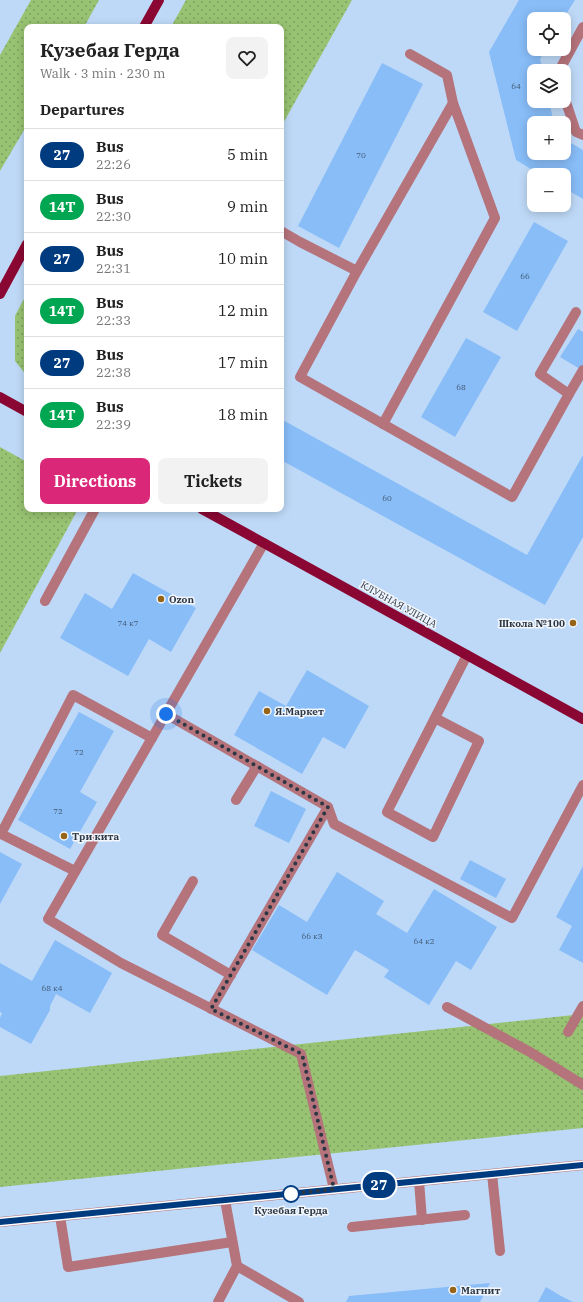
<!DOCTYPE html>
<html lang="en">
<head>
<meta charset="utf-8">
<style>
  :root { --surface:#fff; --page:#f2f2f2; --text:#222; --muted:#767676; --line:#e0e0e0; --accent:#db2777 }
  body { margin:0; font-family:"IBM Plex Serif",serif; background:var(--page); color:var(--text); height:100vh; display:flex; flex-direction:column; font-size:15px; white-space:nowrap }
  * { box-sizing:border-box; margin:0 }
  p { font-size:13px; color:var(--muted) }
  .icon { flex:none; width:22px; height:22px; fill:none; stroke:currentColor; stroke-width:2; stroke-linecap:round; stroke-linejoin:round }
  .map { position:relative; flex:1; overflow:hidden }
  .drawer { position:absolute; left:24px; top:24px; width:260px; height:488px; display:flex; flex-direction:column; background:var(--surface); border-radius:8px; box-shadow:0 2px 10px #0003 }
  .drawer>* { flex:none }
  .badge { padding:0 8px; border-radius:13px; font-size:14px; line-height:26px }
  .fabs { position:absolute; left:527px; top:12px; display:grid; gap:8px }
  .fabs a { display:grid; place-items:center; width:44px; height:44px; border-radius:8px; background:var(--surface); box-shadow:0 2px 10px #0003; font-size:20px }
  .you { position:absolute; width:20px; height:20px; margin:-10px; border:3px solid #fff; border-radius:50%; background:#1a73e8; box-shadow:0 0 0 6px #1a73e833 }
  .map>.badge { position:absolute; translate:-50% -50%; box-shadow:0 0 0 2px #fff }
  h2 { padding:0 16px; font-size:15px; line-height:36px }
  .round { display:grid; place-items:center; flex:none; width:42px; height:42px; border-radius:8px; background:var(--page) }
  .headline { display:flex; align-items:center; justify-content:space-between; height:68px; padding:0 16px }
  h1 { font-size:19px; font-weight:800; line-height:30px }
  .action { display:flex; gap:8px; margin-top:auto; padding:8px 16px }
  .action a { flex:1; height:46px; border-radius:8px; background:var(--accent); color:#fff; font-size:16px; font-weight:800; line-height:46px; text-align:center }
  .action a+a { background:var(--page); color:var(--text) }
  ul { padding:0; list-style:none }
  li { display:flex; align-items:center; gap:12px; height:52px; padding:0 16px; border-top:1px solid var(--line) }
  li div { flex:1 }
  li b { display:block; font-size:15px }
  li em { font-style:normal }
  li .badge { min-width:44px; font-weight:700; text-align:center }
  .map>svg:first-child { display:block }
  .grass { fill:url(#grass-dots) }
  .building { fill:#88bdf8 }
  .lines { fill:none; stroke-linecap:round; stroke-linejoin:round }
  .minor { stroke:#b5737b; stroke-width:10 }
  .major { stroke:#8a0733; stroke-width:10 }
  .line-casing { stroke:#fff; stroke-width:9 }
  .line { stroke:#003b80; stroke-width:6 }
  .walk { stroke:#2c3743; stroke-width:4; stroke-dasharray:0 7.2 }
  .poi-dot { fill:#966417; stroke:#f2f7fe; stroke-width:1.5 }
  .stop-dot { fill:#fff; stroke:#003b80; stroke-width:2 }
  .labels { text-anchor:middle; stroke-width:3; stroke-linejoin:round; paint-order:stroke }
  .number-label { font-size:8px; fill:#435870 }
  .poi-label { font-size:10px; font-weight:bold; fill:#2c3743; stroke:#f2f7fe; text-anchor:start }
  .street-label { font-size:10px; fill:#2c3743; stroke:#f2f7fe }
  .stop-label { font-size:10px; font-weight:bold; fill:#2c3743; stroke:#f2f7fe }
</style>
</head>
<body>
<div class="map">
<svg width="583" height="1302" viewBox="0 0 583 1302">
  <defs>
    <pattern id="grass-dots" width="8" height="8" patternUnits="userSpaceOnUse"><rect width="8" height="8" fill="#98c372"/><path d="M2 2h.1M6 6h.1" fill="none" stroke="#7c9f5f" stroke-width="1.8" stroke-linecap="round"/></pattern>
  </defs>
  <rect width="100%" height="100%" fill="#bed9f7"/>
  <!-- grass -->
  <g class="grass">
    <polygon points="31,0 99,0 84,27 27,27 27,125 0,171 0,55"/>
    <polygon points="186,0 352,0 281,127 281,27 171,27"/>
    <polygon points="27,293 27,376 15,361 15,316"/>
    <polygon points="0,447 27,462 27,509 78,509 0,653"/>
    <polygon points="583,1014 583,1128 0,1187 0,1076"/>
  </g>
  <!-- building -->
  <g class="building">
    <polygon points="519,0 575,0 563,19 534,19 534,49 546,49 540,59 543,71 534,71 534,101 549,101 554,123 534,123 534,153 564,153 564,139 583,150 583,199 564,188 564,175 541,175 516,160 489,52"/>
    <polygon points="382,63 423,84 339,248 298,226"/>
    <polygon points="534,222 568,241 517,331 483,312"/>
    <polygon points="578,329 583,332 583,365 580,369 560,357"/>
    <polygon points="466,338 501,357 455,437 421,417"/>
    <polygon points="281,419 527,555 583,455 583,537 545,605 281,460"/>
    <polygon points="133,573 196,608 171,652 149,639 128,676 60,638 85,593 112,609"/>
    <polygon points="307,670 369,706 345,749 323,737 302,774 234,735 259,691 286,706"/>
    <polygon points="79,712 114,731 80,792 97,802 70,849 18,820"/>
    <polygon points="271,791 306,809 289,843 254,826"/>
    <polygon points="0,852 22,864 0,904"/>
    <polygon points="470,860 506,879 496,898 460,879"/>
    <polygon points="583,866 583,963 559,950 572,926 556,917"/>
    <polygon points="337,872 384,901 376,914 407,933 434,889 497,927 471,970 456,961 429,1005 384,977 389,970 355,950 327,995 252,950 279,905 307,922"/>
    <polygon points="55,940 112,973 90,1013 56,994 50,1006 50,1010 31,1044 0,1027 0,1018 2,1013 0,1012 0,963 32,981"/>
    <polygon points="490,1283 480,1302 346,1302 349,1296"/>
    <polygon points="546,1287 561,1296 573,1302 538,1302"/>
  </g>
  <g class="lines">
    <!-- minor -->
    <g class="minor">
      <polyline points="559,71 583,27"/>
      <polyline points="564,96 576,132 583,135"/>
      <polyline points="281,231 300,242 357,271 300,377 512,497 569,394 540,374 576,312"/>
      <polyline points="357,271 453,103"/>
      <polyline points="569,394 583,370"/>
      <polyline points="383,424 495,218 453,103 447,75 410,54"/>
      <polyline points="264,543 48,919 121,963 301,1054 334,1189"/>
      <polyline points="45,601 95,509"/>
      <polyline points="166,714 328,807 334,824 512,918 583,785"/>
      <polyline points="435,718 479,741 433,837 387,812 467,655"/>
      <polyline points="236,800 257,766"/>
      <polyline points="75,871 1,834 73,695 152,738"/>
      <polyline points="193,881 162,935 231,975"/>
      <polyline points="447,1007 530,1052 583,1085"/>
      <polyline points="211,1009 328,807"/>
      <polyline points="568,1032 583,1006"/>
      <polyline points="492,1174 500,1251"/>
      <polyline points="419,1181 422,1220"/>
      <polyline points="60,1216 68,1267 232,1242"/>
      <polyline points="0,1222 583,1165"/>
      <polyline points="352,1227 465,1215"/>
      <polyline points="237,1266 299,1302"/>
      <polyline points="218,1302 237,1266 225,1200"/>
    </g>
    <!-- major -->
    <g class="major">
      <polyline points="144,27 159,0"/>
      <polyline points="0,294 27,244"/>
      <polyline points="0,397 27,412"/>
      <polyline points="202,509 583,719"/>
    </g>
  </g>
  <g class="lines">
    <defs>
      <polyline id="line" points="0,1222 583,1165"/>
    </defs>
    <!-- line casing -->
    <use href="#line" class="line-casing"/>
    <!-- line -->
    <use href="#line" class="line"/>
    <!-- walk -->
    <polyline class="walk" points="166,714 328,807 211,1009 302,1054 334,1189 287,1194 291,1194"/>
  </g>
  <!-- markers -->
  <g class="poi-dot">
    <circle cx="161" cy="599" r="4"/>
    <circle cx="573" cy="623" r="4"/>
    <circle cx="267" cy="711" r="4"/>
    <circle cx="64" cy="836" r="4"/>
    <circle cx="453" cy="1290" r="4"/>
  </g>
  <circle class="stop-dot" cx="291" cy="1194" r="8"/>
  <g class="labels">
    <!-- number labels -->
    <g class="number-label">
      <text x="516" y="89">64</text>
      <text x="361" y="158">70</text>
      <text x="525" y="279">66</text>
      <text x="461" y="390">68</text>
      <text x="387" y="501">60</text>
      <text x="128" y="626">74 к7</text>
      <text x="79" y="755">72</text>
      <text x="58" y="814">72</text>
      <text x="312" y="939">66 к3</text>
      <text x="424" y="944">64 к2</text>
      <text x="52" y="991">68 к4</text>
    </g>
    <!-- poi labels -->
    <g class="poi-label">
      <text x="169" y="603">Ozon</text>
      <text x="565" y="627" text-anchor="end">Школа №100</text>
      <text x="275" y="715">Я.Маркет</text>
      <text x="72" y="840">Три кита</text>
      <text x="461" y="1294">Магнит</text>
    </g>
    <!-- street labels -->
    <g class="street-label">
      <text transform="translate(399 604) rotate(29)" y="4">КЛУБНАЯ УЛИЦА</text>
    </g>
    <!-- stop labels -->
    <g class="stop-label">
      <text x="291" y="1214">Кузебая Герда</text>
    </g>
  </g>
</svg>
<div class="fabs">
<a><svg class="icon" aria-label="locate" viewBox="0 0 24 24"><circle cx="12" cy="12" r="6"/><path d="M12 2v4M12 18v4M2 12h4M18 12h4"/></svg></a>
<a><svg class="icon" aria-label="layers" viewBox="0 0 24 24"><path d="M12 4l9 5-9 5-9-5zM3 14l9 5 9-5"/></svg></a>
<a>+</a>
<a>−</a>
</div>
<div class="you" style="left:166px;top:714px"></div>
<b class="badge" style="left:379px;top:1185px;background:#003b80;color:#fff">27</b>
<section class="drawer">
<div class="headline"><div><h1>Кузебая Герда</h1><p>Walk · 3 min · 230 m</p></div><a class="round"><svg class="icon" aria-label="heart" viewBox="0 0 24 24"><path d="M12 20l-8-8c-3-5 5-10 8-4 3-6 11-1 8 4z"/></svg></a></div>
<h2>Departures</h2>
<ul>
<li><span class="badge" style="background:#003b80;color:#fff">27</span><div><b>Bus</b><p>22:26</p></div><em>5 min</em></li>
<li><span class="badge" style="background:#00a651;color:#fff">14Т</span><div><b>Bus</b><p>22:30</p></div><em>9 min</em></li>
<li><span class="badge" style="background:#003b80;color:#fff">27</span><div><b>Bus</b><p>22:31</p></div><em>10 min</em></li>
<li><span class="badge" style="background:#00a651;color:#fff">14Т</span><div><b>Bus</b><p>22:33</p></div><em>12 min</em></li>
<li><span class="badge" style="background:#003b80;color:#fff">27</span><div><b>Bus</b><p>22:38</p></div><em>17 min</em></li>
<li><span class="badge" style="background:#00a651;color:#fff">14Т</span><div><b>Bus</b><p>22:39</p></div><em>18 min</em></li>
</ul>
<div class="action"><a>Directions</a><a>Tickets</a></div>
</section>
</div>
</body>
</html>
